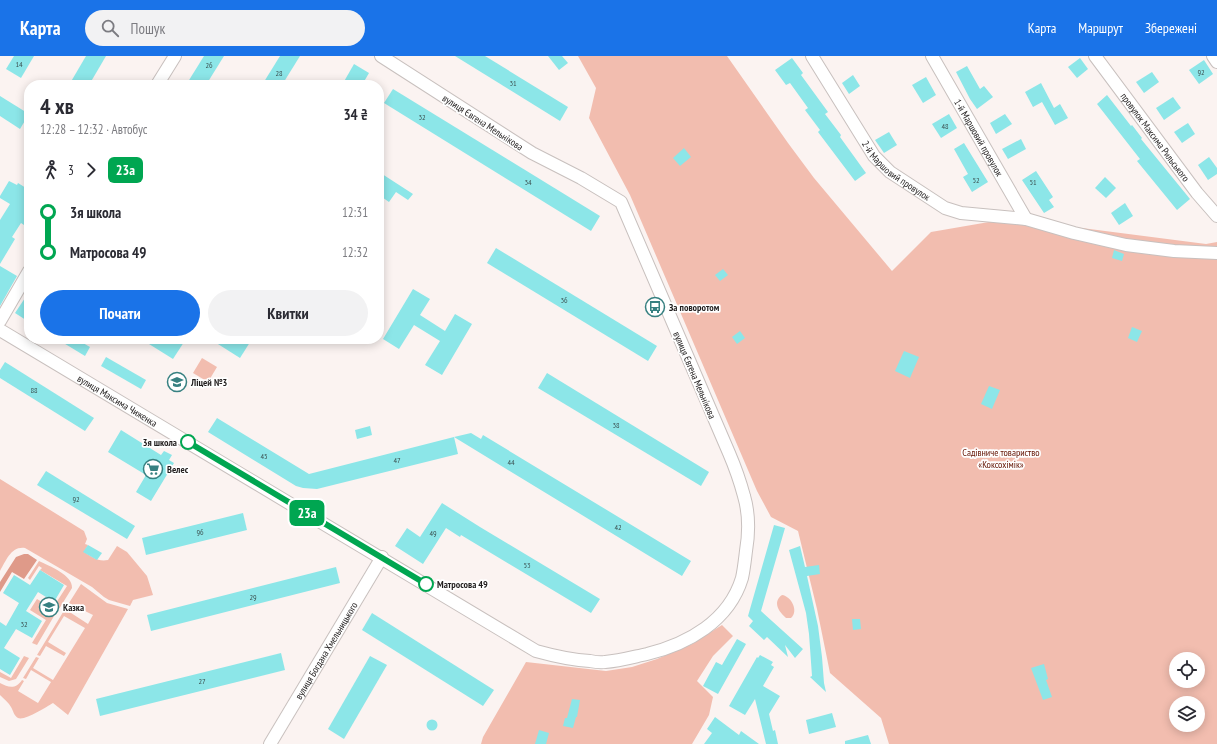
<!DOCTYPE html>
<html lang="uk">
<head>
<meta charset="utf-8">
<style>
  :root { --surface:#fff; --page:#f2f2f3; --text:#2b2b33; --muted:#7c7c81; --accent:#1a73e8 }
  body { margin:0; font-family:"PT Sans Narrow",sans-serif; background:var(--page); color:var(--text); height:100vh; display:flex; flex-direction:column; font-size:15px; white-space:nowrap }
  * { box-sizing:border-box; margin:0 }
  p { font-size:13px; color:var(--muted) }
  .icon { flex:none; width:22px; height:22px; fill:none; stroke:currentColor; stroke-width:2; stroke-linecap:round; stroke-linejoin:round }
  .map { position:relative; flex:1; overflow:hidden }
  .details { position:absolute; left:24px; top:24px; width:360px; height:264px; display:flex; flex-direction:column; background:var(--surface); border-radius:16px; box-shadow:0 2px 10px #0003 }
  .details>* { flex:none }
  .badge { padding:0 8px; border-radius:6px; font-size:14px; line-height:26px }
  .fabs { position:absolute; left:1169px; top:596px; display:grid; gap:8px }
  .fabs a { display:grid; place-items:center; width:36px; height:36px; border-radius:50%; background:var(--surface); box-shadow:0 2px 10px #0003; font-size:20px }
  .map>.badge { position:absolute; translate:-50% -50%; box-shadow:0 0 0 2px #fff }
  .legs { display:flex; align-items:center; gap:6px; height:44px; padding:0 16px; font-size:13px }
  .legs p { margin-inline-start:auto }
  .headline { display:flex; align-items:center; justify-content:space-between; height:68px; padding:0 16px }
  h1 { font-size:22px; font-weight:700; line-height:30px }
  .button { display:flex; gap:8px; margin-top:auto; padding:8px 16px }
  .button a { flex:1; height:46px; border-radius:24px; background:var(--accent); color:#fff; font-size:16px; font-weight:700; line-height:46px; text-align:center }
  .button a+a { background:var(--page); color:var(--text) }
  ul { padding:0 16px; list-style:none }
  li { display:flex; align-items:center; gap:14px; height:40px; font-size:15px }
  li i { display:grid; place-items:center; width:6px; height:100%; margin:0 5px; background:currentColor }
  li i::after { content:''; width:10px; height:10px; margin:-5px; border:3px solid; border-radius:50%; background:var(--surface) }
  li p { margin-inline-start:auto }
  li:first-child i { background:linear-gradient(#0000 50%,currentColor 0) }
  li:last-child i { background:linear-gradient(currentColor 50%,#0000 0) }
  header { display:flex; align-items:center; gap:24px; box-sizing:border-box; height:56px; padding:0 20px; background:var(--accent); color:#fff }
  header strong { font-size:19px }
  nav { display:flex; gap:22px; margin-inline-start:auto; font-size:14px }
  .search { width:280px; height:36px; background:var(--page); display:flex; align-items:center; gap:10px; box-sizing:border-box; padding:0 14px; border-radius:22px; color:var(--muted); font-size:15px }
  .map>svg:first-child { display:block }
  .green { fill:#f2bdaf; fill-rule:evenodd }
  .forest { fill:#df9a89 }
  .building { fill:#8ce6e8 }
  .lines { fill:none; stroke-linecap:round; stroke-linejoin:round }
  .minor-casing { stroke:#c8c0be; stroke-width:14 }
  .minor { stroke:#fff; stroke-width:12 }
  .line-1-casing { stroke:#fff; stroke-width:9 }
  .line-1 { stroke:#00a651; stroke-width:6 }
  .stop-1-dot { fill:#fff; stroke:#00a651; stroke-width:2 }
  .labels { text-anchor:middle; stroke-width:3.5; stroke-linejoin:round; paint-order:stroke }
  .number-label { font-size:8px; fill:#3c5151 }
  .street-label { font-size:10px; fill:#221f1f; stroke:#fff }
  .poi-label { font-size:10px; font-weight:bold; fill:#221f1f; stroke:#fff; text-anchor:start }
  .stop-label { font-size:10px; font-weight:bold; fill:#221f1f; stroke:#fff; text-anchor:end }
  .park-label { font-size:10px; fill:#631200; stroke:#fff }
</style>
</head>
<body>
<header>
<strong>Карта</strong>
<div class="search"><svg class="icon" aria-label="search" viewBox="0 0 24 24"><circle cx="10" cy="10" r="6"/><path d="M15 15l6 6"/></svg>Пошук</div>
<nav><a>Карта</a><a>Маршрут</a><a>Збережені</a></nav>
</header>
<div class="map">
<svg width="1217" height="688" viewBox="0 0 1217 688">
  <rect width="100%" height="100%" fill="#fbf3f1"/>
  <!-- green -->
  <g class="green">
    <path d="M 578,0 L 727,0 L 788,87 L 814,122 L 892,215 L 931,176 L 1030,159 L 1074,171 L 1206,188 L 1217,186 L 1217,688 L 889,688 L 881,662 L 830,617 L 817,553 L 798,475 L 771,461 L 757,435 L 630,139 L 589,62 L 596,32 ZM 1176,603 L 1198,603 L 1198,625 L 1176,625 ZM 1176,647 L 1198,647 L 1198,669 L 1176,669 Z"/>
    <polygon points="202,302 217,311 208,326 193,317"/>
    <path d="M 0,423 L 84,475 L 87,483 L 85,488 L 88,489 L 84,496 C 92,501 98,506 108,504 L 117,490 L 127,496 L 147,520 L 153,539 L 133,544 L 130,550 L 109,544 L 104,541 L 92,531 L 25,492 C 11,490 6,505 0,515 Z"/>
    <path d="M 39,505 C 49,510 73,519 72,532 L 59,553 L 54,550 L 67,530 L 40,514 L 42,512 L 39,510 L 30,524 L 28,522 Z"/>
    <path d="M 81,528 L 107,547 L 128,553 L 68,659 L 53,647 C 46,651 25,665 18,662 C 14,660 13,654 11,651 C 9,647 4,643 0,639 L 0,627 C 9,632 16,633 22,624 L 24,625 L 18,635 L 38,647 L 51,626 L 31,614 L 26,623 L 23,622 L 36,601 L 39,602 L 33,612 L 53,624 L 85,572 L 64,560 L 48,586 L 66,597 L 64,600 L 46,590 L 40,600 L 37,599 L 68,548 L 70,550 L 68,555 L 88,568 L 93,559 L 69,547 Z"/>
    <path d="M 782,539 C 791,540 799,555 791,562 L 786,562 C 779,556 772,546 782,539 Z"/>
    <polygon points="37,543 42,546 40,550 43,553 46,549 57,555 37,589 32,587 46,564 30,554"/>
    <polygon points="722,569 733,580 713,600 697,625 713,641 709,659 692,688 481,688 483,681 526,606 606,615 632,611 657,603 692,588"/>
    <polygon points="24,600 29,602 16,623 9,625 0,621 0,616 11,622"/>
  </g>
  <!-- forest -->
  <polygon class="forest" points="24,498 28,498 37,504 24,523 12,516 0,536 0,526 16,501"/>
  <!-- building -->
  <g class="building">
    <polygon points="14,0 34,0 21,22 6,13"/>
    <polygon points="86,0 106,0 89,29 69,29"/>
    <polygon points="204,0 224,0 206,29 186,29"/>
    <polygon points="280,0 300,0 282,29 262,29"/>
    <polygon points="455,0 485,0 568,51 560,65"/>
    <polygon points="548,0 562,0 568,7 559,14"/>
    <polygon points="792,2 803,17 801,19 828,56 825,58 841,79 840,81 866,117 855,125 818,76 820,74 805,54 808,52 790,27 786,29 775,14"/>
    <polygon points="1080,2 1088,13 1077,22 1068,11"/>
    <polygon points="1204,4 1213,18 1199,28 1189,14"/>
    <polygon points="354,8 369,17 362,29 342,29"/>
    <polygon points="967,10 980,33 984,30 993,41 977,53 970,43 956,16"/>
    <polygon points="1152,16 1159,26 1144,37 1136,26"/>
    <polygon points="853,19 860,30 849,38 842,27"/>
    <polygon points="926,21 936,39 923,47 912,29"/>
    <polygon points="1041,27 1054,52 1060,48 1068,62 1055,69 1042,46 1033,51 1025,36"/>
    <polygon points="393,33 600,160 591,175 384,47"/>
    <polygon points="1107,39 1131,70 1132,69 1142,82 1141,83 1190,143 1177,154 1137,105 1140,103 1097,48"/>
    <polygon points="0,40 29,58 20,73 0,60"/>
    <polygon points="1173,41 1181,52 1164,64 1156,52"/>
    <polygon points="949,58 957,72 941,82 932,68"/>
    <polygon points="1005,58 1012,68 996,78 990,67"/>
    <polygon points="1188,67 1195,78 1182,87 1174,76"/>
    <polygon points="889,76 897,89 884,97 875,84"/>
    <polygon points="1021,83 1026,93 1008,103 1002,93"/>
    <polygon points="964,87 988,126 972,136 963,121 968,118 954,93"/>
    <polygon points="684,92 691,101 680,110 673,102"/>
    <polygon points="1209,101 1217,112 1217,118 1208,124 1198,109"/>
    <polygon points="1036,115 1053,141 1049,144 1054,151 1044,157 1022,124"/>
    <polygon points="379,116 413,138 408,144 396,136 389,146 379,139"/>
    <polygon points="1105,121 1116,132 1106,142 1095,132"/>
    <polygon points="9,125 17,129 18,127 26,132 25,134 29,136 29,160 24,169 21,167 12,181 15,183 0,208 0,164 10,148 0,142 0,140"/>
    <polygon points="1125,147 1133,160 1119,169 1111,157"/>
    <polygon points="496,192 657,290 648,305 487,207"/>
    <polygon points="1114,194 1124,198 1122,205 1112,202"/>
    <polygon points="0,210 17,220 0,250"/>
    <polygon points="723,213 728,219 720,225 715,219"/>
    <polygon points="413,233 430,243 420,259 445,275 455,258 472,268 442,319 425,309 440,285 414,269 399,293 383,283"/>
    <polygon points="29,236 29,266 15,257"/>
    <polygon points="1132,271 1142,275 1137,286 1128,282"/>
    <polygon points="740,275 745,282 737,288 732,281"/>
    <polygon points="57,283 76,283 90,291 85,300"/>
    <polygon points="141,283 179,283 184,286 173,303"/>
    <polygon points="210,283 252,283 240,302"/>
    <polygon points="904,295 919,301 910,322 895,315"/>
    <polygon points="106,301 146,324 141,333 101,310"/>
    <polygon points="5,306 94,362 85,375 0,322 0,314"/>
    <polygon points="547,317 709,416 701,430 538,332"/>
    <polygon points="989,330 1000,334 992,353 981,348"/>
    <polygon points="217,362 309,418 454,381 458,398 317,433 303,432 296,430 208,376"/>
    <polygon points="370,370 372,379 357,383 355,374"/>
    <polygon points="121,374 161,399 164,395 172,399 169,404 174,407 151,445 136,436 146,419 108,396"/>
    <polygon points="471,377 481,383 483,379 691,505 682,520 454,381"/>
    <polygon points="46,415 135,470 127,483 37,429"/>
    <polygon points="442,447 480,471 600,543 591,557 461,479 460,481 446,472 423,508 395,490 407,472 420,481"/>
    <polygon points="243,457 247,474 146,499 142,482"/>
    <polygon points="774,469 785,472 761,555 803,593 795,602 785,589 788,601 767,581 764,584 749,570 753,565 748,560"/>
    <polygon points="88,489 102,497 97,504 83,496"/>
    <polygon points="800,490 805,511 819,509 820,518 807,520 818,570 822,601 824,627 826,636 810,621 812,620 809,578 806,557 789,494"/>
    <polygon points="336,511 340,527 151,575 147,559"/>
    <polygon points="40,514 64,529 54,546 38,536 26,555 42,565 32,582 16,573 4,592 20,602 10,619 0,613 0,566 6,570 19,547 3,537 14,519 30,529"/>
    <polygon points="372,557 494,634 483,650 362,574"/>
    <polygon points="852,563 860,563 861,573 853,574"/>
    <polygon points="737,583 746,588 718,638 703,630 716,606 722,609"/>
    <polygon points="281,597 285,614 100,660 96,643"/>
    <polygon points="760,599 773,606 771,609 774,611 763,630 780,640 769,658 773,675 775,674 778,688 766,688 755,643 745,659 729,650 757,601 758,602"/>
    <polygon points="370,600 387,609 344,683 328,673"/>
    <polygon points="1044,608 1048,623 1046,624 1052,641 1043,644 1031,612"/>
    <polygon points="572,643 580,644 577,661 576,661 573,672 563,670 565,662 567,662"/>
    <polygon points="832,657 836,671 809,678 806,664"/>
    <polygon points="715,661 739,679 741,675 759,688 704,688 712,677 707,673"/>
    <circle cx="432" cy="669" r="5.5"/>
    <polygon points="539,674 549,677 546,688 535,688"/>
    <polygon points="868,679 871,688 845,688 845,685"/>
  </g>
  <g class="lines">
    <defs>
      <g id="minor">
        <path id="s1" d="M 812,0 L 874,100 L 890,116 L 945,152 L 961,157 L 1026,163 L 1074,177 L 1126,189 L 1174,195 L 1217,197"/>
        <path id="s2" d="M 932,0 L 1026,163"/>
        <path id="s3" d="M 1095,0 L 1197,137 L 1217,160"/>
        <polyline points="1213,0 1217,6"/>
        <polyline points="157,29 175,0"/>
        <polyline points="0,265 29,215"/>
        <path id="s4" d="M 0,274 L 536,595 C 554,600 571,604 590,605 C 595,606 600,607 605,606 C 619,605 633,601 647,598 C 688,588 729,565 742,522 C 744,513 745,503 746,495 C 749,477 749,457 744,440 C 740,425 735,411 729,397 L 621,146 L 581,122 L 532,97 L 381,0"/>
        <path id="s5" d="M 270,688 L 382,501"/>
      </g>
    </defs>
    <!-- minor casing -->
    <use href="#minor" class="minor-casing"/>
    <!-- minor -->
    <use href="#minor" class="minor"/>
  </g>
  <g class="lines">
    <defs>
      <polyline id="line-1" points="188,386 426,528"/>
    </defs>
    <!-- line-1 casing -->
    <use href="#line-1" class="line-1-casing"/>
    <!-- line-1 -->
    <use href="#line-1" class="line-1"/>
  </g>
  <!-- icons -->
  <defs>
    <symbol id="bus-ring" viewBox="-11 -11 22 22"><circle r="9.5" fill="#fff" stroke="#378081" stroke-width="1.5"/><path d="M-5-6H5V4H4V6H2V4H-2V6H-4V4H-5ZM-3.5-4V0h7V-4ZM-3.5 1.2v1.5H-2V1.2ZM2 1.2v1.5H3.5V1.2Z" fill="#378081"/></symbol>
    <symbol id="school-ring" viewBox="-11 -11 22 22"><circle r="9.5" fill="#fff" stroke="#378081" stroke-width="1.5"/><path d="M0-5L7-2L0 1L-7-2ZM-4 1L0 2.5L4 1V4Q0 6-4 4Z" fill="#378081"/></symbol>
    <symbol id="supermarket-ring" viewBox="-11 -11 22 22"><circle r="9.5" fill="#fff" stroke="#378081" stroke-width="1.5"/><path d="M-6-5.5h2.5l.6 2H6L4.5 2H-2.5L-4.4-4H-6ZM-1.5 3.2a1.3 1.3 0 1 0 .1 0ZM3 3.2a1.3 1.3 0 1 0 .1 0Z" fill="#378081"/></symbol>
  </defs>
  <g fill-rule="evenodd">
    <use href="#bus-ring" x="644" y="240" width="22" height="22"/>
    <use href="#school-ring" x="166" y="315" width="22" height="22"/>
    <use href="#supermarket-ring" x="142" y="402" width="22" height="22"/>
    <use href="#school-ring" x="38" y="540" width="22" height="22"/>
  </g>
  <!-- markers -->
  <g class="stop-1-dot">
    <circle cx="188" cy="386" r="7"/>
    <circle cx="426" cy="528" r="7"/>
  </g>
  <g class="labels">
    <!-- number labels -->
    <g class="number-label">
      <text x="19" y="11">14</text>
      <text x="209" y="12">26</text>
      <text x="1201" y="19">92</text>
      <text x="279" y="20">28</text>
      <text x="513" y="30">31</text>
      <text x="422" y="64">32</text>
      <text x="945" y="73">48</text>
      <text x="976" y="127">52</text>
      <text x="528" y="129">34</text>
      <text x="1033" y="129">51</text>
      <text x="564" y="247">36</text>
      <text x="34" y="337">88</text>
      <text x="616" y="372">38</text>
      <text x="264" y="403">45</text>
      <text x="397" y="407">47</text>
      <text x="511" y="409">44</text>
      <text x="76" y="446">92</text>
      <text x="618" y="474">42</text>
      <text x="200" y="479">96</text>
      <text x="433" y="480">49</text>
      <text x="527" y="512">53</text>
      <text x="253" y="544">29</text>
      <text x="24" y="571">32</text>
      <text x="202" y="628">27</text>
    </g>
    <!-- street labels -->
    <g class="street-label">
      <text transform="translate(483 66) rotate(33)" y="4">вулиця Євгена Мельнікова</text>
      <text dy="4" stroke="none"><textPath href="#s3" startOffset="101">провулок Максима Рильського</textPath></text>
      <text dy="4" stroke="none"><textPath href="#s2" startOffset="94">1-й Маршовий провулок</textPath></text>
      <text dy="4" stroke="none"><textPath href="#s1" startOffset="144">2-й Маршовий провулок</textPath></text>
      <text transform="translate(695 319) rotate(67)" y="4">вулиця Євгена Мельнікова</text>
      <text dy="4" stroke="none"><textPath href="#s4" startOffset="137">вулиця Максима Чиженка</textPath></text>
      <text dy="4" stroke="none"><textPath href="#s5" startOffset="109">вулиця Богдана Хмельницького</textPath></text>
    </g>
    <!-- poi labels -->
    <g class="poi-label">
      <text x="669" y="255">За поворотом</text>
      <text x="191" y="330">Ліцей №3</text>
      <text x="167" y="417">Велес</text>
      <text x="63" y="555">Казка</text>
    </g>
    <!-- stop labels -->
    <g class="stop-label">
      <text x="177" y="390">3я школа</text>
      <text x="437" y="532" text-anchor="start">Матросова 49</text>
    </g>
    <!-- park labels -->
    <g class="park-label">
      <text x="1001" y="400">Садівниче товариство<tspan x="1001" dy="12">«Коксохімік»</tspan></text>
    </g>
  </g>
</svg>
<div class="fabs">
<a><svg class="icon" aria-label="locate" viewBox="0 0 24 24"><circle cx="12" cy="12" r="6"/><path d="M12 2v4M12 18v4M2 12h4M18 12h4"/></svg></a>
<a><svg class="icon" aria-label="layers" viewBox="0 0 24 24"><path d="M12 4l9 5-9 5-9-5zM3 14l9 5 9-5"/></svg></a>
</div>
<b class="badge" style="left:307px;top:457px;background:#00a651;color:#fff">23а</b>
<section class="details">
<div class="headline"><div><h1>4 хв</h1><p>12:28 – 12:32 · Автобус</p></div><b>34 ₴</b></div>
<div class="legs"><svg class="icon" aria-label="walk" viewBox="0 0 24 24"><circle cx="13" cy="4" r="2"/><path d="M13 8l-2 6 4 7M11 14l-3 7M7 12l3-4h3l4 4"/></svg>3<svg class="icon" aria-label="forward" viewBox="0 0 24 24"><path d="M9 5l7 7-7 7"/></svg><b class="badge" style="background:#00a651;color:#fff">23а</b></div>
<ul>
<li><i style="color:#00a651"></i><b>3я школа</b><p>12:31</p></li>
<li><i style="color:#00a651"></i><b>Матросова 49</b><p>12:32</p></li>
</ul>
<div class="button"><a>Почати</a><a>Квитки</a></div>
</section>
</div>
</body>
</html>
